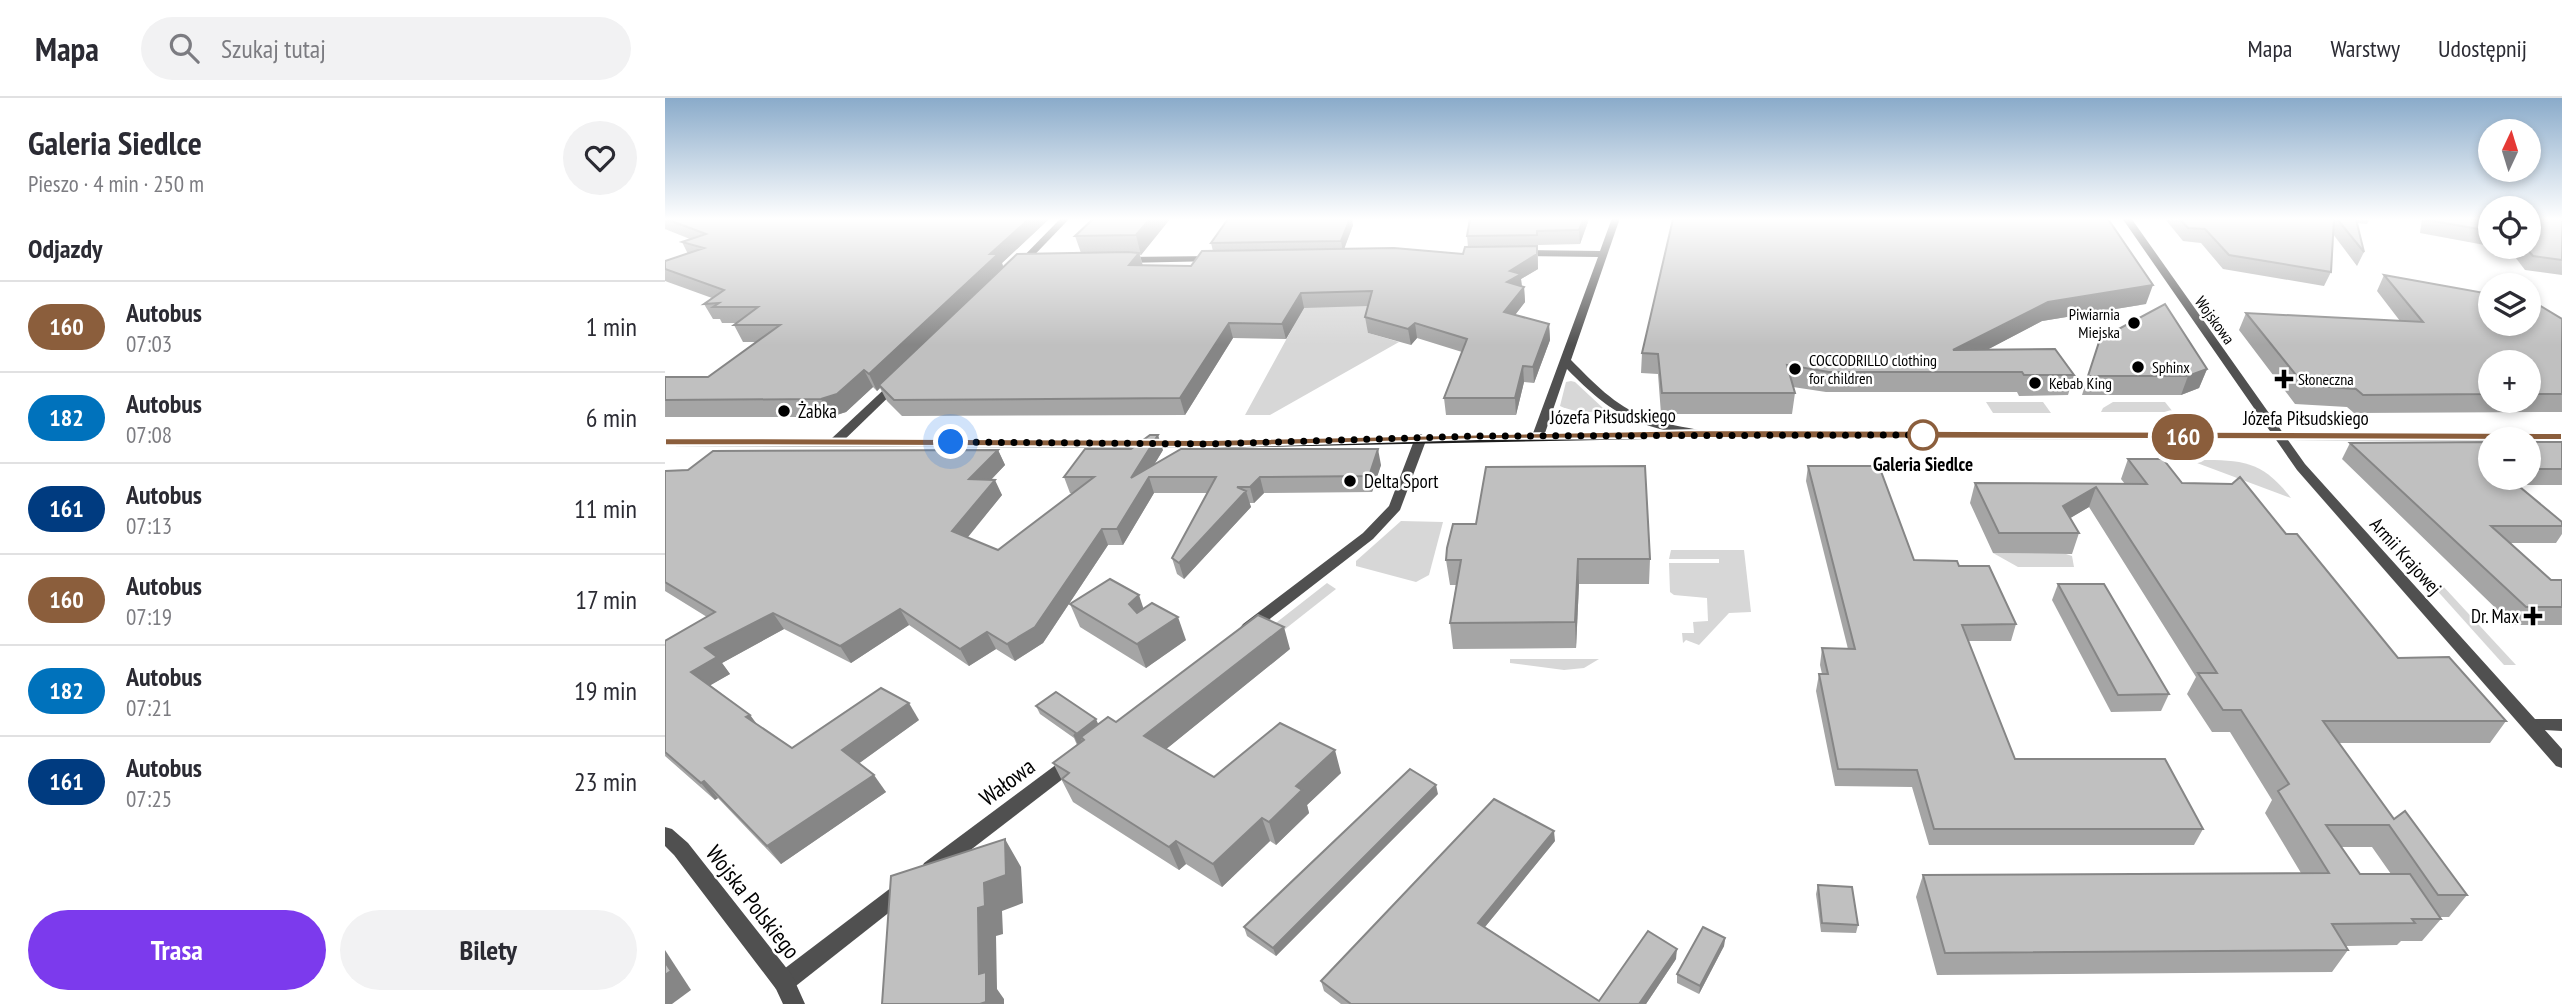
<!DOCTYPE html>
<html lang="pl">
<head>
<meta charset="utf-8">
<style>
  :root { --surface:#fff; --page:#f2f2f3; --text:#2b2b33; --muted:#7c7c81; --line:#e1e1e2; --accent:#7c3aed }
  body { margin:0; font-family:"PT Sans Narrow",sans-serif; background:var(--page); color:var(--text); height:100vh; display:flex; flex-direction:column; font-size:26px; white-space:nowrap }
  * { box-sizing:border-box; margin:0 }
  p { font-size:23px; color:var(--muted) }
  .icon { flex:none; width:38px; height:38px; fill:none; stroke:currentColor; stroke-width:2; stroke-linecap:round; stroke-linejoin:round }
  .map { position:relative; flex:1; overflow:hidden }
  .drawer { display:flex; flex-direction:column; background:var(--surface); width:665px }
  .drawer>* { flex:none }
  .badge { padding:0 14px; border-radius:23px; font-size:24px; line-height:46px }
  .needle { width:46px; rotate:4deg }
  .controls { position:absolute; left:1813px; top:21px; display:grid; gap:14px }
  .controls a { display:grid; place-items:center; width:63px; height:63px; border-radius:50%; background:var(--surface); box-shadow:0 4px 10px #0003; font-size:35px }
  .you { position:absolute; width:35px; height:35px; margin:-18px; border:5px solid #fff; border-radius:50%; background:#1a73e8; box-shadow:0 0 0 10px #1a73e833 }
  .map>.badge { position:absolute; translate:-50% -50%; box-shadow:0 0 0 4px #fff }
  h2 { padding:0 28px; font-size:26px; line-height:63px }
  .round { display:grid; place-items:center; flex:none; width:74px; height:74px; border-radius:37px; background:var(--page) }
  .headline { display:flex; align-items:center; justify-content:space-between; height:119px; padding:0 28px }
  h1 { font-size:33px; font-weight:700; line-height:52px }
  .action { display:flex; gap:14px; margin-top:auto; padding:14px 28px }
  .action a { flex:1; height:80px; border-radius:42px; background:var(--accent); color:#fff; font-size:28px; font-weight:700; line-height:80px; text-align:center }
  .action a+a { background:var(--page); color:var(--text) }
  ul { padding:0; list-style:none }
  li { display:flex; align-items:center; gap:21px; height:91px; padding:0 28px; border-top:2px solid var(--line) }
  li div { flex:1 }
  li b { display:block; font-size:26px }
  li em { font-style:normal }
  li .badge { min-width:77px; font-weight:700; text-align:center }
  header { display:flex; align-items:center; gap:42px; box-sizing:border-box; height:98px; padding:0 35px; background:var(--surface); border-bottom:2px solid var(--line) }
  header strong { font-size:33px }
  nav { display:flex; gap:38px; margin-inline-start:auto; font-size:24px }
  .search { width:490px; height:63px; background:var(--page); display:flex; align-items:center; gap:18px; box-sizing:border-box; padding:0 24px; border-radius:38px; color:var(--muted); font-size:26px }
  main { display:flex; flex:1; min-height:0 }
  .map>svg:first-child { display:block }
  .green { fill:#d7d7d7 }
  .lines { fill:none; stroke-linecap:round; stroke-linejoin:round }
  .minor { fill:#505050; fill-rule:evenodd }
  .tertiary { fill:#505050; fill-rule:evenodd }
  .secondary { fill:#1d1d1d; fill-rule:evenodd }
  .wall { fill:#a5a5a5; fill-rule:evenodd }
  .shaded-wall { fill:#868686 }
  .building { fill:#c0c0c0; stroke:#868686; stroke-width:2 }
  .line { fill:#8b5e3c; stroke:#fff; stroke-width:2 }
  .walk { stroke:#000; stroke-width:7; stroke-dasharray:0 12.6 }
  .poi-dot { fill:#000; stroke:#fff; stroke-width:2.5 }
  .stop-dot { fill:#fff; stroke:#8b5e3c; stroke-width:3.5 }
  .labels { text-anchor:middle; stroke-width:5; stroke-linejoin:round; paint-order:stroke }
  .far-poi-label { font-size:16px; fill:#000; stroke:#fff; text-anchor:start }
  .far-street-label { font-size:16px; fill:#000; stroke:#fff }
  .poi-label { font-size:19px; fill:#000; stroke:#fff; text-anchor:start }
  .street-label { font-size:19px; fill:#000; stroke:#fff }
  .stop-label { font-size:19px; font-weight:bold; fill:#000; stroke:#fff }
  .near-street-label { font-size:23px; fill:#000; stroke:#fff }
</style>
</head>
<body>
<header>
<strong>Mapa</strong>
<div class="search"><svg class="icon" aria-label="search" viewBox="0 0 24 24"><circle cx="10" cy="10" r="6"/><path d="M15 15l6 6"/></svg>Szukaj tutaj</div>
<nav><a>Mapa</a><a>Warstwy</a><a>Udostępnij</a></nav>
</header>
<main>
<section class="drawer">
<div class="headline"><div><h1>Galeria Siedlce</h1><p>Pieszo · 4 min · 250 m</p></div><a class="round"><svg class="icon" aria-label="heart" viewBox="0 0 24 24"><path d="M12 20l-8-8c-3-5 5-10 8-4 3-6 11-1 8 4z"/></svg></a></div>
<h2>Odjazdy</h2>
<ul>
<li><span class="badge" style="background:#8b5e3c;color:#fff">160</span><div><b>Autobus</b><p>07:03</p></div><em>1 min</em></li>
<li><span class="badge" style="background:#0072bc;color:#fff">182</span><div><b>Autobus</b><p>07:08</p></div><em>6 min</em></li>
<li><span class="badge" style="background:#003b80;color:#fff">161</span><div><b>Autobus</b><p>07:13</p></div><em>11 min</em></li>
<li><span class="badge" style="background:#8b5e3c;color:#fff">160</span><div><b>Autobus</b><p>07:19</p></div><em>17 min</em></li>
<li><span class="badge" style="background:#0072bc;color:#fff">182</span><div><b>Autobus</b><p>07:21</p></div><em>19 min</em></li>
<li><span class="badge" style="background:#003b80;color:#fff">161</span><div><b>Autobus</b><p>07:25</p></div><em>23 min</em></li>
</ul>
<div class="action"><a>Trasa</a><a>Bilety</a></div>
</section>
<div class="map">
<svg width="1897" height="906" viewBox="0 0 1897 906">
  <rect width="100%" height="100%" fill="#fff"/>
  <!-- green -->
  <g class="green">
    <polygon points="711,207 703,235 734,244 605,317 580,317 639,209"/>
    <path d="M 906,283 L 910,284 L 939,311 C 926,317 906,313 895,308 L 901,284 Z"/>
    <polygon points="1321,304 1378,304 1386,315 1328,315"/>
    <polygon points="1448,304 1500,304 1508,314 1436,314 1438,310"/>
    <path d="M 1534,362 C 1579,362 1597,363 1626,400 L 1532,365 Z"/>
    <polygon points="736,423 778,424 764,477 751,484 691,468 691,463"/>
    <polygon points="1006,452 1079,452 1086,514 1064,515 1034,547 1021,542 1018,545 1017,535 1029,535 1028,524 1043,523 1042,500 1009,497 1005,494 1004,465 1054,465 1054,461 1004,461"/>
    <polygon points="1328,455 1401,456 1407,458 1409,469 1353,469"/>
    <polygon points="662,485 671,491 610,539 598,535"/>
    <polygon points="1777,487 1851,567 1839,567 1768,488"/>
    <polygon points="845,561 934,561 919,570 899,572 845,565"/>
  </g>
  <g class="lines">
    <!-- minor -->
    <g class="minor">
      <path d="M 947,120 L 955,120 L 906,262 C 928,284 950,308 980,319 C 999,326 1019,329 1039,333 L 1041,336 L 1039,339 L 1035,340 C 970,327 949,319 902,271 L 879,338 L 873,342 L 867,338 L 933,159 L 854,158 L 850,155 L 854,152 L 935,153 Z"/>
      <polygon points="550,158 554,161 553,163 458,165 453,162 458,159"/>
      <polygon points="756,336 762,340 735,412 708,441 588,534 578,534 575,530 578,526 698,435 724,408 750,340"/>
      <polygon points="1867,621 1897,621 1897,633 1861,631 1859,627 1861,623"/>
      <polygon points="406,658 412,660 415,665 412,670 273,777 266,779 259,777 256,771 259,765 400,660"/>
      <polygon points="238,783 245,786 248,792 245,798 127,891 119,894 111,891 108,884 111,877 231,786"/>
    </g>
    <!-- tertiary -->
    <g class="tertiary">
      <polygon points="396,120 405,120 356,171 350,171 350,167"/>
      <polygon points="1457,120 1466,120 1640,366 1897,651 1897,670 1891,668 1632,372"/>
      <polygon points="232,282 238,285 236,287 174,347 166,347 164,344 166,341 228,283"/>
      <polygon points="0,729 7,731 23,745 127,877 140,906 118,906 111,891 9,757 0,748"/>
    </g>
    <!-- secondary -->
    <polygon class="secondary" points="1036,332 1897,335 1897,343 1036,340 546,350 0,348 0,340 546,342"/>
  </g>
  <!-- wall -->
  <g class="wall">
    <polygon points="0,121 384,121 337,165 338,169 416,155 410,138 428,121 505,121 476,157 475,157 478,168 526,168 548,153 546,145 688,127 679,151 798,156 803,149 802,138 805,121 924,121 915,146 873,147 873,171 856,181 857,189 859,189 860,204 850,217 884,226 885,242 869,285 859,284 851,317 781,317 779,300 797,254 752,240 746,247 703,235 700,219 703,208 639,210 621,241 568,240 520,317 237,318 222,303 215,290 212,293 208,289 181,314 165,319 0,319 0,279 43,279 93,244 78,244 69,227 72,225 57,225 55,221 48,221 39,206 47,200 0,183 0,163 23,156 17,144 25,141 0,131"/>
    <polygon points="1500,121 1705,121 1702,126 1692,125 1699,154 1692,168 1668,136 1666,174 1659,188 1558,171 1536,145 1518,143"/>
    <polygon points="1753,121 1825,121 1825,148 1755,135 1757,121"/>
    <polygon points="1897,121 1897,177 1860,172 1844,151 1832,149 1864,149"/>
    <path d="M 1719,177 L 1897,221 L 1897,314 L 1689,315 L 1682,309 L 1630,306 L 1574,232 L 1581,215 L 1735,223 L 1712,193 ZM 1825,264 L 1864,264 L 1864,303 L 1825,303 Z"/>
    <polygon points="1481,206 1377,223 1323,251 1409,277 1403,297 1354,298 1352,294 1161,294 1128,289 1130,295 1127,316 996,316 993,276 976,275 977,255"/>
    <polygon points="1435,241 1542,271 1534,290 1516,297 1417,297"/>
    <polygon points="1864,344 1897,344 1897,387 1853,387 1897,428 1897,436 1891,445 1845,445 1886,482 1897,482 1897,527 1848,527 1677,361 1685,345 1825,380 1864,380"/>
    <polygon points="333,352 340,367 326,382 337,397 302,439 333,452 408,395 405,395 399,379 498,352 489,367 716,367 707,394 599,395 589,405 584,405 586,409 519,481 512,476 507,460 543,395 489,395 458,447 443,447 378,545 350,563 331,551 304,568 244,527 186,565 119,531 57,565 65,576 45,587 85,617 92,626 127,650 254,622 194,665 221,694 116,766 53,700 50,702 0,658 0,543 42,519 0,493 0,373"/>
    <path d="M 1463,361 L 1517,385 L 1621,436 L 1733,560 L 1841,623 L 1825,645 L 1674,645 L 1729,721 L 1802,797 L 1784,819 L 1774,819 L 1776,821 L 1757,843 L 1736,843 L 1732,847 L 1681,848 L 1683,852 L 1667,874 L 1272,877 L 1251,799 L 1258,777 L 1636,775 L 1600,715 L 1607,702 L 1565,634 L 1547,634 L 1522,596 L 1531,579 L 1424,409 L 1405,420 L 1414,435 L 1407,456 L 1328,455 L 1305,405 L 1310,385 L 1460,386 L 1456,381 ZM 1676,749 L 1707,749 L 1726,776 L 1695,776 Z"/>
    <polygon points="1143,368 1249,462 1294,468 1351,526 1346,543 1303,543 1350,661 1538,731 1529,747 1264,747 1247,689 1170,688 1151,593 1154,576 1157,576 1155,567 1157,550 1183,551 1141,383"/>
    <polygon points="985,461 984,486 914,486 911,550 788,551 785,525 791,487 785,487 781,462"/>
    <polygon points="1393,486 1504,596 1496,613 1446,614 1387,502"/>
    <polygon points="405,506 521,542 481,570 415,529"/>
    <polygon points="625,551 501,651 549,679 676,675 642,707 644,715 611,747 605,743 557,789 521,766 514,772 408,704 388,665 412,647 409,640 375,616 371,608 434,626 451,624"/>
    <polygon points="773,696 611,858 582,838 579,829"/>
    <polygon points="890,743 820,829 934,903 1011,861 981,906 676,906 659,893 656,883"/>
    <polygon points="1153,787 1193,827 1191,835 1156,834 1151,796"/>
    <polygon points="1060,840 1059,848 1034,896 1012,885 1012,876"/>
  </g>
  <!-- shaded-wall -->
  <g class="shaded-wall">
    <polygon points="364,121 384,121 337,165 339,171 214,287 215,290 212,293 204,276 325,156"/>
    <polygon points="485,121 505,121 476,157 471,137"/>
    <polygon points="685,121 687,121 688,127 678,154 676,143"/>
    <polygon points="919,121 924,121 915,146 914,132"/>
    <polygon points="872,148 873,171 856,181 857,191 842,184 845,173"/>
    <polygon points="474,155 478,169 464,167"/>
    <polygon points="1488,187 1481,206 1377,223 1284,272 1288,252 1383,204"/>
    <polygon points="859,189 860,204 840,230 839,214"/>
    <polygon points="636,195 639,210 621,241 617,226"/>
    <polygon points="564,225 568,240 520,317 515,300"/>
    <polygon points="750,225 752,240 746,247 743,231"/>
    <polygon points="884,226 885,242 869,285 868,269"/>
    <polygon points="858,268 859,284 851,317 850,300"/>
    <polygon points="1542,271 1534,290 1516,297 1523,278"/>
    <polygon points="199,272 208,289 181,314 165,319 156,301"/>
    <polygon points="493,337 498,352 471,396 466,380"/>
    <polygon points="713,351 716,367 707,394 704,378"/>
    <polygon points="333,352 340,367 311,397 304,381"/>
    <polygon points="484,379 489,395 458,447 452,431"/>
    <polygon points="595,379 599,395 589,405 585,389"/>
    <polygon points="330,382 337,397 295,449 287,433"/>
    <polygon points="1431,389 1424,409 1392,428 1398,408"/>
    <polygon points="581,393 586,409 519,481 514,465"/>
    <polygon points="437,431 443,447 378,545 350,563 342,546"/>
    <polygon points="913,461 914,486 911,550 910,524"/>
    <polygon points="474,497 482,521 473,530 464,506"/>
    <polygon points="235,511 244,527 186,565 175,548"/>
    <polygon points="108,515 119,531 57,565 65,576 39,591 26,574 40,550"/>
    <polygon points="513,519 521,542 481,570 472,546"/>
    <polygon points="619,529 625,551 489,661 479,638"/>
    <polygon points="322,534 331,551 304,568 295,551"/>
    <polygon points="244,605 254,622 189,669 177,652"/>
    <polygon points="85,617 97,634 81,619"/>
    <polygon points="431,621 435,630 416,639 417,643 413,647 409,638"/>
    <polygon points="670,652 676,675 642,707 644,715 611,747 604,724 631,688"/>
    <polygon points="209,677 221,694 116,766 102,748"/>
    <polygon points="39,683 53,700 50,702 36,685"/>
    <polygon points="771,687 773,696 611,858 608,850"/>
    <polygon points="597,720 605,743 557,789 548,766"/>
    <polygon points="889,733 890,743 815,835 813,825"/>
    <polygon points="340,741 356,769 358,805 337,813 338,836 331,838 332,891 339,901 339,906 315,906 313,810 319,785"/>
    <polygon points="511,743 521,766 514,772 504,749"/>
    <polygon points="1060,840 1059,848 1034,896 1035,888"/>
    <polygon points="1012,851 1011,861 981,906 974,906"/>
    <polygon points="0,852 26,892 7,906 0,906"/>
  </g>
  <!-- building -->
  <g class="building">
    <polygon points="1,121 364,121 325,156 333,156 204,276 199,272 172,296 156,301 0,302 0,279 43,279 115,227 69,227 93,209 48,209 54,205 39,206 59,192 0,171 0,163 39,150 17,144 41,136"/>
    <polygon points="428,121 485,121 471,137 410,138"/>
    <polygon points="563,121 685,121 676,143 546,145"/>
    <polygon points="805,121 919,121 914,132 872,133 872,137 802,138"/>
    <polygon points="1008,121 1443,121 1488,187 1383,204 1288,252 1390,251 1409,277 1359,277 1357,274 1164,274 1122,267 1130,295 997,295 993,256 977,255"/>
    <polygon points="1515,121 1669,121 1666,174 1564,157 1540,131 1523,130"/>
    <polygon points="1672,121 1691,121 1699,154"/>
    <polygon points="1762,121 1825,121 1825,133 1762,122"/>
    <polygon points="1864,121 1897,121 1897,162 1868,158 1860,149 1864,149"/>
    <polygon points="872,148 872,156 845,173 856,176 842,184 859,189 839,214 884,226 868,269 858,268 850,300 779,300 802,241 750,225 743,231 700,219 707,193 636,195 617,226 564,225 515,300 229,302 214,287 352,156 463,154 474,155 464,167 526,168 537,153 729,150 798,156 800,149"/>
    <polygon points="1719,177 1825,196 1825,226 1864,226 1864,203 1869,204 1897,221 1897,296 1864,296 1864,264 1825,264 1825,296 1698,297 1691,291 1639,287 1581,215 1758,224"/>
    <polygon points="1500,206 1542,271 1523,278 1423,278 1435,241"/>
    <polygon points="485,337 493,337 466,380 516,351 713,351 704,378 595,379 585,389 572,389 581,393 514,465 507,460 551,379 484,379 452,431 437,431 370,529 342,546 322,534 295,551 235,511 175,548 108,515 40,550 52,559 26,574 85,617 81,619 127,650 216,590 244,605 177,652 209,677 102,748 39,683 36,685 0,654 0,543 50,514 0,484 0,373 23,372 48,353 333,352 304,381 330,382 287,433 333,452 429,379 399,379 420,351 466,351"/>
    <polygon points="1825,344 1825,380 1844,380 1897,424 1897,428 1826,428 1886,482 1897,482 1897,509 1861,509 1685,345"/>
    <rect x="1864" y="344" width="33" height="27"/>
    <polygon points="1463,361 1498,361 1517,385 1567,386 1575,379 1621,436 1632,436 1733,560 1784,559 1841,623 1658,623 1729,721 1740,713 1802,797 1773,797 1724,727 1661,727 1695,776 1745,776 1776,821 1747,821 1750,825 1667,826 1683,852 1280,855 1258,777 1664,775 1613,693 1624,686 1576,612 1558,612 1533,575 1552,575 1431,389 1398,408 1414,435 1334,435 1310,385 1482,386"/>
    <polygon points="980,368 985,461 913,461 910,524 785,525 796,462 781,462 782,450 788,426 811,426 821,369"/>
    <polygon points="1143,368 1214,368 1249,462 1292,463 1294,468 1324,468 1351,526 1297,527 1350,661 1500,661 1538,731 1269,731 1252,672 1173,671 1154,576 1163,576 1157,550 1190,551"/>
    <polygon points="445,481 474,497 464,506 472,515 487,505 513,519 472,546 405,506"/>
    <polygon points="1393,486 1439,486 1504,596 1453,597"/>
    <polygon points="593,517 619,529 479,638 549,679 615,625 670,652 631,688 637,692 604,724 597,720 548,766 511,743 504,749 397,681 404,675 388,665 419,642 416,639 443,619 451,624"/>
    <polygon points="391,594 431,621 409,638 411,635 371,608"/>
    <polygon points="745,671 771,687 608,850 579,829"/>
    <polygon points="829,701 889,733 813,825 934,903 983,833 1012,851 974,906 686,906 656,883"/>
    <polygon points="340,741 341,777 319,785 320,808 313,810 314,876 321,874 321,904 315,906 217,906 226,778"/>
    <polygon points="1153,787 1187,789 1193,827 1157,825"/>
    <polygon points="1038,829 1060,840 1035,888 1012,876"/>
    <polygon points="0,864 6,873 0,877"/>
  </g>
  <!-- sky -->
  <linearGradient id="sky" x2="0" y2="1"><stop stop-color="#8aabca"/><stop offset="0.49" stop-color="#fff"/><stop offset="1" stop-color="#fff" stop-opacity="0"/></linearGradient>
  <rect width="1897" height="247" fill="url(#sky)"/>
  <!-- line -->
  <polygon class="line" points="1036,332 1897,335 1897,342 1036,340 813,341 546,349 0,347 0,340 546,342"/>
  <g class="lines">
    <!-- walk -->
    <polyline class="walk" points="286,344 546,346 813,338 1258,337"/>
  </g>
  <!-- markers -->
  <g class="poi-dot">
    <circle cx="1469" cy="225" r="7"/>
    <circle cx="1473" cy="269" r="7"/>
    <circle cx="1130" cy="271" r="7"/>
    <path d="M1615.5 270.5h7v7h7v7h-7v7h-7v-7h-7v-7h7z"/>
    <circle cx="1370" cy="285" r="7"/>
    <circle cx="119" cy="313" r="7"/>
    <circle cx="685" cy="383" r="7"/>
    <path d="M1864.5 507.5h7v7h7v7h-7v7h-7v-7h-7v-7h7z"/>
  </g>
  <circle class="stop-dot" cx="1258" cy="337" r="14"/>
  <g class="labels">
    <!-- far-poi labels -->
    <g class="far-poi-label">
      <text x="1455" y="222" text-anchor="end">Piwiarnia<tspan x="1455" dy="18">Miejska</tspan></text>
      <text x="1144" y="268">COCCODRILLO clothing<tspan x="1144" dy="18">for children</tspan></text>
      <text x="1487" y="275">Sphinx</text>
      <text x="1633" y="287">Słoneczna</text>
      <text x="1384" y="291">Kebab King</text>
    </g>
    <!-- far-street labels -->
    <g class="far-street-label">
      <text transform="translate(1550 222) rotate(54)" y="6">Wojskowa</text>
    </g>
    <!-- poi labels -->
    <g class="poi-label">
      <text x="133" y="320">Żabka</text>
      <text x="699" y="390">Delta Sport</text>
      <text x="1854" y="525" text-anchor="end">Dr. Max</text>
    </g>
    <!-- street labels -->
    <g class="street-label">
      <text transform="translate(948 318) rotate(-1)" y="7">Józefa Piłsudskiego</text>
      <text x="1641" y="327">Józefa Piłsudskiego</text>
      <text transform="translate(1741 458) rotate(48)" y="7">Armii Krajowej</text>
    </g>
    <!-- stop labels -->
    <g class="stop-label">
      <text x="1258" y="373">Galeria Siedlce</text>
    </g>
    <!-- near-street labels -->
    <g class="near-street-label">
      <text transform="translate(342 684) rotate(-37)" y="8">Wałowa</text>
      <text transform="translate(88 804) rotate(52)" y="8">Wojska Polskiego</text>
    </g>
  </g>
</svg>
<div class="controls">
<a><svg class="needle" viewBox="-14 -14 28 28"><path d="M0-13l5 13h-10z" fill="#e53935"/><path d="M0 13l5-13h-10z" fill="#7c7c81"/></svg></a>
<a><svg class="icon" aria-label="locate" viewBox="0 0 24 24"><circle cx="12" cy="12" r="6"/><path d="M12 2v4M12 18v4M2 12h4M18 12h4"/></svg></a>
<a><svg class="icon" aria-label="layers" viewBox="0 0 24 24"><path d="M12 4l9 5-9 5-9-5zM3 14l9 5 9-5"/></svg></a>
<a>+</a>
<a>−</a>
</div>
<div class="you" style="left:286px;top:344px"></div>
<b class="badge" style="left:1518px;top:339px;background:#8b5e3c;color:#fff">160</b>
</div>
</main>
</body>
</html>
